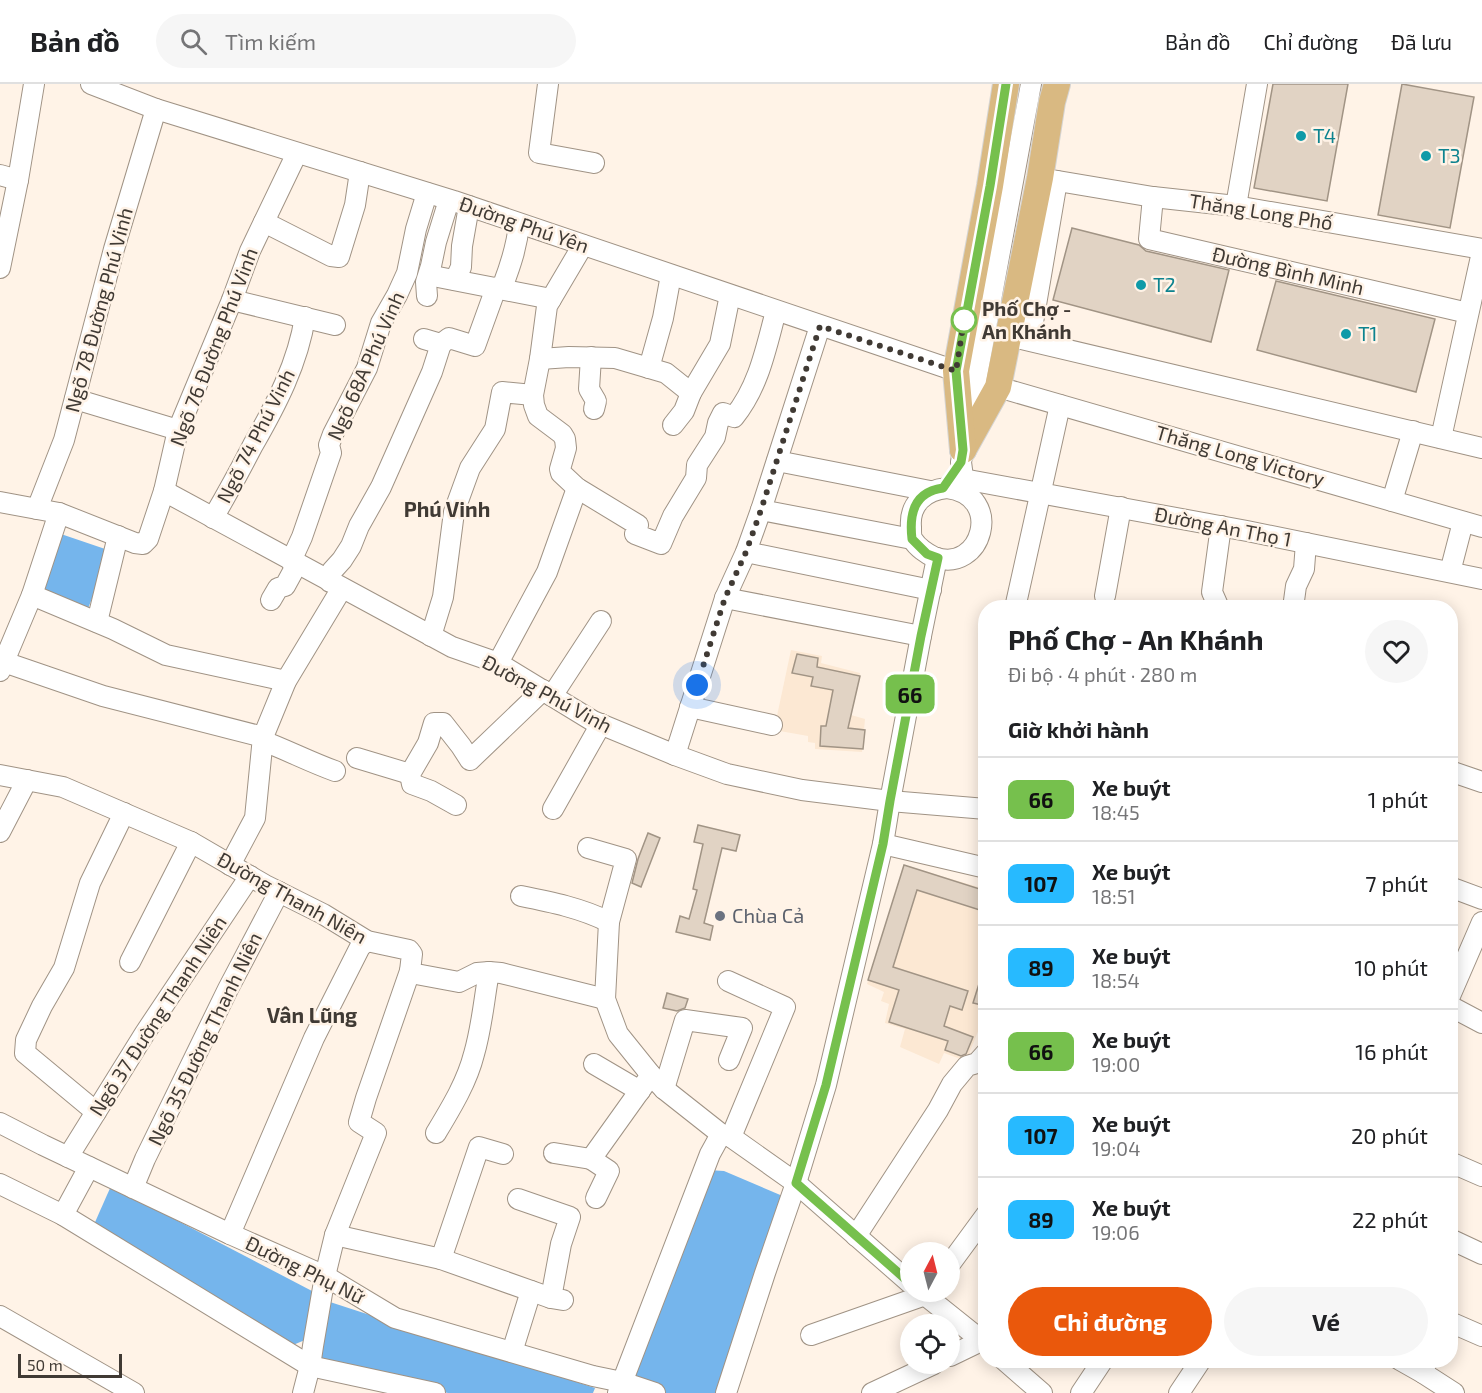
<!DOCTYPE html>
<html lang="vi">
<head>
<meta charset="utf-8">
<style>
  :root { --surface:#fff; --page:#f6f6f6; --text:#202124; --muted:#757577; --line:#e0e0e0; --accent:#ea580c }
  body { margin:0; font-family:"Exo 2",sans-serif; background:var(--page); color:var(--text); height:100vh; display:flex; flex-direction:column; font-size:22px; white-space:nowrap }
  * { box-sizing:border-box; margin:0 }
  p { font-size:20px; color:var(--muted) }
  .icon { flex:none; width:33px; height:33px; fill:none; stroke:currentColor; stroke-width:2; stroke-linecap:round; stroke-linejoin:round }
  .map { position:relative; flex:1; overflow:hidden }
  .side { position:absolute; left:978px; top:516px; width:480px; height:768px; display:flex; flex-direction:column; background:var(--surface); border-radius:24px; box-shadow:0 3px 15px #0003 }
  .side>* { flex:none }
  .badge { padding:0 12px; border-radius:9px; font-size:21px; line-height:39px }
  .needle { width:39px; rotate:7deg }
  .buttons { position:absolute; left:900px; top:1158px; display:grid; gap:12px }
  .buttons a { display:grid; place-items:center; width:60px; height:60px; border-radius:50%; background:var(--surface); box-shadow:0 3px 15px #0003; font-size:30px }
  .scale { position:absolute; left:18px; bottom:15px; width:104px; box-sizing:border-box; padding-left:6px; border:3px solid #403a34; border-top:0; font-size:16px; line-height:21px; white-space:nowrap; color:#403a34; -webkit-text-stroke:4px #fff3e7; paint-order:stroke }
  .you { position:absolute; width:30px; height:30px; margin:-15px; border:4px solid #fff; border-radius:50%; background:#1a73e8; box-shadow:0 0 0 9px #1a73e833 }
  .map>.badge { position:absolute; translate:-50% -50%; box-shadow:0 0 0 3px #fff }
  h2 { padding:0 30px; font-size:22px; line-height:54px }
  .round { display:grid; place-items:center; flex:none; width:63px; height:63px; border-radius:32px; background:var(--page) }
  .head { display:flex; align-items:center; justify-content:space-between; height:102px; padding:0 30px }
  h1 { font-size:28px; font-weight:700; line-height:45px }
  .action { display:flex; gap:12px; margin-top:auto; padding:12px 30px }
  .action a { flex:1; height:69px; border-radius:36px; background:var(--accent); color:#fff; font-size:24px; font-weight:700; line-height:69px; text-align:center }
  .action a+a { background:var(--page); color:var(--text) }
  ul { padding:0; list-style:none }
  li { display:flex; align-items:center; gap:18px; height:84px; padding:0 30px; border-top:2px solid var(--line) }
  li div { flex:1 }
  li b { display:block; font-size:22px }
  li em { font-style:normal }
  li .badge { min-width:66px; font-weight:700; text-align:center }
  header { display:flex; align-items:center; gap:36px; box-sizing:border-box; height:84px; padding:0 30px; background:var(--surface); border-bottom:2px solid var(--line) }
  header strong { font-size:28px }
  nav { display:flex; gap:33px; margin-inline-start:auto; font-size:21px }
  .search { width:420px; height:54px; background:var(--page); display:flex; align-items:center; gap:15px; box-sizing:border-box; padding:0 21px; border-radius:33px; color:var(--muted); font-size:22px }
  .map>svg:first-child { display:block }
  .built { fill:#fce8d3 }
  .water { fill:#75b5ec }
  .building { fill:#e1d3c4; stroke:#a19485; stroke-width:1.5 }
  .lines { fill:none; stroke-linecap:round; stroke-linejoin:round }
  .minor-casing { stroke:#a09385; stroke-width:22 }
  .major-casing { stroke:#d5d4d2; stroke-width:28 }
  .minor { stroke:#fff; stroke-width:20 }
  .major { stroke:#d9b982; stroke-width:26 }
  .line-casing { stroke:#fff; stroke-width:14 }
  .line { stroke:#76c04d; stroke-width:9 }
  .walk { stroke:#403a34; stroke-width:6; stroke-dasharray:0 10.8 }
  .culture-dot { fill:#0f9aa8; stroke:#fff3e7; stroke-width:2 }
  .stop-dot { fill:#fff; stroke:#76c04d; stroke-width:3 }
  .worship-dot { fill:#6b7280; stroke:#fff3e7; stroke-width:2 }
  .labels { text-anchor:middle; stroke-width:5; stroke-linejoin:round; paint-order:stroke }
  .culture-label { font-size:20px; fill:#0d838f; stroke:#fff3e7; text-anchor:start }
  .street-label { font-size:20px; fill:#403a34; stroke:#fff3e7 }
  .stop-label { font-size:20px; font-weight:bold; fill:#403a34; stroke:#fff3e7; text-anchor:start }
  .worship-label { font-size:20px; fill:#5b616d; stroke:#fff3e7; text-anchor:start }
  .neighbourhood-label { font-size:21px; font-weight:bold; fill:#403a34; stroke:#fff3e7 }
</style>
</head>
<body>
<header>
<strong>Bản đồ</strong>
<div class="search"><svg class="icon" aria-label="search" viewBox="0 0 24 24"><circle cx="10" cy="10" r="6"/><path d="M15 15l6 6"/></svg>Tìm kiếm</div>
<nav><a>Bản đồ</a><a>Chỉ đường</a><a>Đã lưu</a></nav>
</header>
<div class="map">
<svg width="1482" height="1309" viewBox="0 0 1482 1309">
  <rect width="100%" height="100%" fill="#fff3e7"/>
  <!-- built -->
  <g class="built">
    <polygon points="791,566 822,572 821,579 860,589 851,631 865,635 862,668 815,665 815,659 808,658 808,652 774,646"/>
    <polygon points="904,781 985,805 985,935 979,945 966,977 944,969 939,980 900,963 905,945 885,939 889,920 881,917 884,908 867,900"/>
  </g>
  <!-- water -->
  <g class="water">
    <polygon points="58,449 111,467 85,532 36,510"/>
    <polygon points="708,1086 724,1087 785,1113 719,1309 654,1309 631,1302"/>
    <polygon points="111,1102 312,1207 305,1256 293,1261 92,1145"/>
    <polygon points="330,1218 595,1304 593,1309 448,1309 333,1283 320,1275"/>
  </g>
  <!-- building -->
  <g class="building">
    <polygon points="1273,0 1348,0 1327,117 1254,104"/>
    <polygon points="1402,0 1474,13 1450,144 1378,131"/>
    <polygon points="1072,144 1139,161 1146,167 1229,186 1211,258 1053,216"/>
    <polygon points="1276,197 1435,235 1416,308 1257,266"/>
    <polygon points="797,570 818,574 817,583 860,592 848,644 865,646 863,665 820,662 821,642 826,642 833,606 811,602 813,593 792,589"/>
    <polygon points="698,741 740,751 736,767 722,764 704,839 713,842 710,856 676,848 680,832 689,835 697,806 693,805 703,760 694,758"/>
    <polygon points="648,749 660,754 641,803 632,799 638,775"/>
    <polygon points="904,781 986,807 986,828 917,806 893,883 968,907 962,926 950,922 944,942 973,953 966,970 961,972 945,966 948,957 889,938 899,906 868,896"/>
    <polygon points="983,887 986,888 986,922 973,919"/>
    <polygon points="667,909 688,915 685,924 677,927 663,924"/>
  </g>
  <g class="lines">
    <defs>
      <g id="minor">
        <polyline points="91,0 156,25 454,117 956,287"/>
        <polyline points="548,0 539,69 594,79"/>
        <polyline points="0,91 18,96"/>
        <polyline points="1040,94 1153,113 1236,122 1482,165"/>
        <polyline points="1153,113 1149,155 1468,229"/>
        <polyline points="1236,122 1257,0"/>
        <polyline points="264,138 331,172 339,173 355,121 360,88"/>
        <path d="M 583,161 L 547,222 L 540,275 L 533,311 L 534,321 L 538,332 L 562,350 L 565,355 L 566,364 L 560,385 L 561,389 L 577,404 L 638,441 L 635,450 L 661,460 L 673,432 L 696,394 L 697,381 L 715,353 L 718,339 L 723,329 L 734,333 C 759,302 766,264 776,227"/>
        <polyline points="0,184 18,96 34,0"/>
        <polyline points="438,193 551,215"/>
        <polyline points="455,196 461,183 462,162 469,122"/>
        <polyline points="427,212 426,198 431,182 436,158 449,116"/>
        <polyline points="232,216 335,241"/>
        <polyline points="1009,252 1482,364"/>
        <path d="M 424,255 L 441,260 L 449,254 L 475,262 L 496,204 L 503,201 C 511,180 517,162 519,140"/>
        <polyline points="1030,256 1057,97"/>
        <polyline points="591,273 589,305 596,317 594,325"/>
        <polyline points="540,275 569,273 615,274 666,289 691,309"/>
        <polyline points="649,284 663,234 671,191"/>
        <polyline points="998,303 1482,443"/>
        <polyline points="75,315 178,346"/>
        <polyline points="673,341 684,327 691,309 720,260 730,211"/>
        <polyline points="1441,354 1482,168"/>
        <polyline points="777,377 930,407"/>
        <polyline points="963,395 1247,447 1482,495"/>
        <path d="M 947,404 C 1005,411 982,491 934,473 C 927,470 917,463 913,456 C 911,453 911,447 911,443 C 909,420 925,406 947,404 Z"/>
        <polyline points="164,407 452,563 498,579 593,637 675,671 727,690 802,706 890,717 986,725"/>
        <polyline points="965,408 961,378 1031,0"/>
        <polyline points="1392,417 1413,347"/>
        <polyline points="0,418 59,429 135,459 143,460 148,455 164,407 178,346 232,216 250,167 297,69"/>
        <polyline points="37,425 64,356 114,165 156,25"/>
        <polyline points="761,426 912,455"/>
        <path d="M 213,434 C 227,410 240,386 253,361 C 276,321 298,279 305,233"/>
        <polyline points="746,468 931,506"/>
        <polyline points="291,477 302,453 331,369 329,361 333,350 367,284 381,239 397,211 407,189 416,145 427,109"/>
        <polyline points="1450,488 1463,438"/>
        <polyline points="330,498 332,487 342,476 351,462 359,442 381,403 432,288 441,260"/>
        <polyline points="32,511 113,545 166,571 286,597"/>
        <polyline points="1105,512 1121,423"/>
        <polyline points="725,514 921,552"/>
        <polyline points="271,516 278,504 285,502 297,480"/>
        <polyline points="1015,524 1060,321"/>
        <polyline points="1219,524 1212,508 1221,442"/>
        <polyline points="1293,524 1296,502 1304,485 1306,459"/>
        <polyline points="97,538 118,452"/>
        <polyline points="431,552 443,513 454,428 470,384 495,345 502,308 533,311"/>
        <polyline points="4,578 103,612 263,653"/>
        <polyline points="498,579 547,488 577,404"/>
        <polyline points="0,587 32,511 59,429"/>
        <polyline points="552,612 601,537"/>
        <polyline points="690,623 772,641"/>
        <path d="M 263,657 C 287,666 310,678 335,687"/>
        <polyline points="675,671 725,514 746,468 761,426 820,242"/>
        <polyline points="357,674 410,690"/>
        <polyline points="1450,687 1482,698"/>
        <polyline points="0,691 63,703 191,758 265,801 323,830 367,857 409,866 412,870 410,887 416,890 459,898 477,889 489,888 501,889 605,915"/>
        <polyline points="456,721 431,707 412,700 410,690 428,659 434,639 443,639 461,662 470,676 543,606"/>
        <polyline points="553,725 601,640"/>
        <polyline points="0,748 27,696"/>
        <polyline points="883,760 986,784"/>
        <polyline points="588,764 626,775 609,838 605,915 618,950 651,991 664,1005 721,1050 731,1053 796,1099 910,1199"/>
        <polyline points="230,781 255,734 263,653 286,597 342,504"/>
        <polyline points="1450,803 1482,815"/>
        <path d="M 521,812 C 551,818 581,824 609,838"/>
        <polyline points="130,878 191,758"/>
        <polyline points="728,897 785,923 731,1053"/>
        <polyline points="1450,912 1482,838"/>
        <polyline points="1450,922 1482,939"/>
        <polyline points="594,980 640,1007"/>
        <polyline points="664,1005 685,936 742,944 729,976"/>
        <polyline points="96,1028 25,969 26,956 42,922 64,884 90,799 124,729"/>
        <polyline points="0,1039 43,1061 230,1150 325,1192 395,1234 593,1292 622,1298 655,1309"/>
        <path d="M 436,1049 C 451,1024 467,998 474,970 C 482,943 484,915 489,888"/>
        <polyline points="554,1069 591,1075"/>
        <polyline points="68,1073 145,949 250,792"/>
        <polyline points="1450,1078 1482,1092"/>
        <polyline points="0,1100 63,1131 310,1282 435,1309"/>
        <polyline points="133,1104 145,1075 228,905 279,808"/>
        <polyline points="596,1114 609,1087 591,1075 651,991"/>
        <polyline points="518,1115 570,1133 561,1160 551,1214"/>
        <polyline points="63,1131 89,1083"/>
        <polyline points="230,1150 314,954 360,863 367,857"/>
        <polyline points="335,1151 441,1175 551,1214 563,1216"/>
        <polyline points="856,1152 938,1026 952,1000 967,982 977,979 986,969"/>
        <polyline points="1450,1155 1482,1170"/>
        <polyline points="441,1175 479,1063 503,1070"/>
        <polyline points="950,1180 986,1131"/>
        <polyline points="921,1208 986,1260"/>
        <polyline points="0,1232 134,1309"/>
        <polyline points="1450,1238 1482,1252"/>
        <polyline points="811,1251 925,1211 928,1208"/>
        <polyline points="512,1268 531,1207"/>
        <polyline points="950,1272 981,1257"/>
        <polyline points="1004,1276 1042,1309"/>
        <polyline points="1400,1276 1423,1289"/>
        <polyline points="1427,1276 1423,1289 1454,1309"/>
        <polyline points="303,1309 310,1282 313,1262 325,1192 335,1151 376,1049 359,1038 366,1014 410,887"/>
        <polyline points="618,1309 710,1070 721,1050"/>
        <polyline points="726,1309 765,1189 796,1099 826,1001 883,760 890,717 921,552 937,474"/>
        <polyline points="872,1309 934,1280"/>
        <polyline points="1081,1309 1103,1276"/>
        <polyline points="1179,1309 1201,1276"/>
      </g>
      <g id="major">
        <polyline points="963,366 998,303 1040,94 1052,18 1057,0"/>
        <polyline points="963,366 956,287 990,102 1006,0"/>
      </g>
    </defs>
    <!-- minor casing -->
    <use href="#minor" class="minor-casing"/>
    <!-- major casing -->
    <use href="#major" class="major-casing"/>
    <!-- minor -->
    <use href="#minor" class="minor"/>
    <!-- major -->
    <use href="#major" class="major"/>
  </g>
  <g class="lines">
    <defs>
      <path id="line" d="M 910,1199 L 796,1099 L 826,1001 L 883,760 L 890,717 L 921,552 L 938,474 L 927,470 L 912,455 C 909,430 914,408 943,404 L 961,378 L 963,366 L 956,287 L 990,102 L 1006,0"/>
    </defs>
    <!-- line casing -->
    <use href="#line" class="line-casing"/>
    <!-- line -->
    <use href="#line" class="line"/>
    <!-- walk -->
    <polyline class="walk" points="697,601 725,514 746,468 761,426 820,242 956,287 964,236"/>
  </g>
  <!-- markers -->
  <g class="culture-dot">
    <circle cx="1301" cy="52" r="6"/>
    <circle cx="1426" cy="72" r="6"/>
    <circle cx="1141" cy="201" r="6"/>
    <circle cx="1346" cy="250" r="6"/>
  </g>
  <circle class="stop-dot" cx="964" cy="236" r="12"/>
  <circle class="worship-dot" cx="720" cy="832" r="6"/>
  <g class="labels">
    <!-- culture labels -->
    <g class="culture-label">
      <text x="1313" y="59">T4</text>
      <text x="1438" y="79">T3</text>
      <text x="1153" y="208">T2</text>
      <text x="1358" y="257">T1</text>
    </g>
    <!-- street labels -->
    <g class="street-label">
      <text transform="translate(1261 128) rotate(9)" y="7">Thăng Long Phố</text>
      <text transform="translate(524 141) rotate(19)" y="7">Đường Phú Yên</text>
      <text transform="translate(1288 187) rotate(13)" y="7">Đường Bình Minh</text>
      <text transform="translate(99 226) rotate(-75)" y="7">Ngõ 78 Đường Phú Vinh</text>
      <text transform="translate(214 263) rotate(-69)" y="7">Ngõ 76 Đường Phú Vinh</text>
      <text transform="translate(366 282) rotate(-66)" y="7">Ngõ 68A Phú Vinh</text>
      <text transform="translate(256 352) rotate(-63)" y="7">Ngõ 74 Phú Vinh</text>
      <text transform="translate(1240 372) rotate(16)" y="7">Thăng Long Victory</text>
      <text transform="translate(1223 443) rotate(11)" y="7">Đường An Thọ 1</text>
      <text transform="translate(547 610) rotate(28)" y="7">Đường Phú Vinh</text>
      <text transform="translate(292 814) rotate(29)" y="7">Đường Thanh Niên</text>
      <text transform="translate(158 932) rotate(-57)" y="7">Ngõ 37 Đường Thanh Niên</text>
      <text transform="translate(205 955) rotate(-64)" y="7">Ngõ 35 Đường Thanh Niên</text>
      <text transform="translate(305 1186) rotate(26)" y="7">Đường Phụ Nữ</text>
    </g>
    <!-- stop labels -->
    <g class="stop-label">
      <text x="982" y="232">Phố Chợ -<tspan x="982" dy="23">An Khánh</tspan></text>
    </g>
    <!-- worship labels -->
    <g class="worship-label">
      <text x="732" y="839">Chùa Cả</text>
    </g>
    <!-- neighbourhood labels -->
    <g class="neighbourhood-label">
      <text x="447" y="433">Phú Vinh</text>
      <text x="312" y="939">Vân Lũng</text>
    </g>
  </g>
</svg>
<div class="buttons">
<a><svg class="needle" viewBox="-14 -14 28 28"><path d="M0-13l5 13h-10z" fill="#e53935"/><path d="M0 13l5-13h-10z" fill="#757577"/></svg></a>
<a><svg class="icon" aria-label="locate" viewBox="0 0 24 24"><circle cx="12" cy="12" r="6"/><path d="M12 2v4M12 18v4M2 12h4M18 12h4"/></svg></a>
</div>
<div class="scale">50 m</div>
<div class="you" style="left:697px;top:601px"></div>
<b class="badge" style="left:910px;top:610px;background:#76c04d;color:#111">66</b>
<section class="side">
<div class="head"><div><h1>Phố Chợ - An Khánh</h1><p>Đi bộ · 4 phút · 280 m</p></div><a class="round"><svg class="icon" aria-label="heart" viewBox="0 0 24 24"><path d="M12 20l-8-8c-3-5 5-10 8-4 3-6 11-1 8 4z"/></svg></a></div>
<h2>Giờ khởi hành</h2>
<ul>
<li><span class="badge" style="background:#76c04d;color:#111">66</span><div><b>Xe buýt</b><p>18:45</p></div><em>1 phút</em></li>
<li><span class="badge" style="background:#27baff;color:#111">107</span><div><b>Xe buýt</b><p>18:51</p></div><em>7 phút</em></li>
<li><span class="badge" style="background:#27baff;color:#111">89</span><div><b>Xe buýt</b><p>18:54</p></div><em>10 phút</em></li>
<li><span class="badge" style="background:#76c04d;color:#111">66</span><div><b>Xe buýt</b><p>19:00</p></div><em>16 phút</em></li>
<li><span class="badge" style="background:#27baff;color:#111">107</span><div><b>Xe buýt</b><p>19:04</p></div><em>20 phút</em></li>
<li><span class="badge" style="background:#27baff;color:#111">89</span><div><b>Xe buýt</b><p>19:06</p></div><em>22 phút</em></li>
</ul>
<div class="action"><a>Chỉ đường</a><a>Vé</a></div>
</section>
</div>
</body>
</html>
